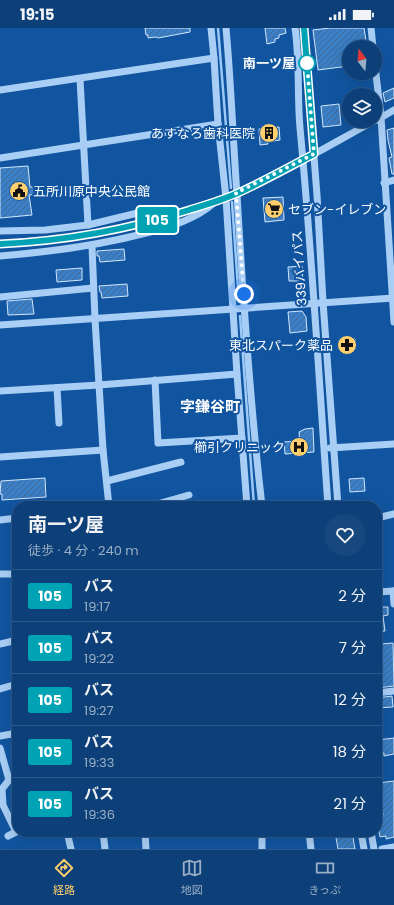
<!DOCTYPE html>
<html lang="ja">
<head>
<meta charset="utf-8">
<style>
  :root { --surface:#0d4078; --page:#16477d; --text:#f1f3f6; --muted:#9aafc6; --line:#2d598a; --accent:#ffcf6d }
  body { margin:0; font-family:Poppins,"Noto Sans JP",sans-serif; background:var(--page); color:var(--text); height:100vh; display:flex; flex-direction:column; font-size:15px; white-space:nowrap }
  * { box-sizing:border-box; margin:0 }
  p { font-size:13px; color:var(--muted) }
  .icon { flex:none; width:22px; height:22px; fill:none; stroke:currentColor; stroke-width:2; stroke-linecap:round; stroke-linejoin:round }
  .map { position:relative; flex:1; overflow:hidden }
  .side { position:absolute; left:12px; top:473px; width:370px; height:336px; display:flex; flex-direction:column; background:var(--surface); border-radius:16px; box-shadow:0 4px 16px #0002,0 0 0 1px var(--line) }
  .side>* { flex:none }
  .badge { padding:0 8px; border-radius:3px; font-size:14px; line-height:26px }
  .needle { width:26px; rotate:344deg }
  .fabs { position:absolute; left:342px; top:12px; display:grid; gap:8px }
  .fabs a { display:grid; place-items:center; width:40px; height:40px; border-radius:50%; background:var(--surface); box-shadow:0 4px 16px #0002,0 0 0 1px var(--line); font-size:20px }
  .you { position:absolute; width:20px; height:20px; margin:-10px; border:3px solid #fff; border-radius:50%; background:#1a73e8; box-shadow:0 0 0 6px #1a73e833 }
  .map>.badge { position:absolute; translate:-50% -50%; box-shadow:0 0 0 2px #fff }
  .round { display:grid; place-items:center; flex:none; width:42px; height:42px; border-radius:21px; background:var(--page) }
  .summary { display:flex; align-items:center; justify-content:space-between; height:68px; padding:0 16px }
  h1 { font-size:19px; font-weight:700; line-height:30px }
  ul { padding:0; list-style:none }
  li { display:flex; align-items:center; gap:12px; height:52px; padding:0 16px; border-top:1px solid var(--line) }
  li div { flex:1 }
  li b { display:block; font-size:15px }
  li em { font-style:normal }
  li .badge { min-width:44px; font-weight:700; text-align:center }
  .status { display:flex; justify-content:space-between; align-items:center; height:28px; padding:0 20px; background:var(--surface); direction:ltr }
  .status svg { height:11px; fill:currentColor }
  .menu { display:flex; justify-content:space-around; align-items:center; height:56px; border-top:1px solid var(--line); background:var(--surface); font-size:11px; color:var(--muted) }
  .menu a { display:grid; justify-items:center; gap:2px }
  .menu .selected { color:var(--accent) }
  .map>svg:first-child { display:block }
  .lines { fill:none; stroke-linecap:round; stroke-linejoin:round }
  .stream { stroke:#9bcaf8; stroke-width:2.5 }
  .building { fill:url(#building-hatch); stroke:#d2e8fe }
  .minor { stroke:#a9cef5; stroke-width:7 }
  .line-casing { stroke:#fff; stroke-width:9 }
  .line { stroke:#00a3b4; stroke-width:6 }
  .walk { stroke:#fff; stroke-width:4; stroke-dasharray:0 7.2 }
  .stop-dot { fill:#fff; stroke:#00a3b4; stroke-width:2 }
  .labels { text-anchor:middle; stroke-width:4; stroke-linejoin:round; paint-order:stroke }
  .stop-label { font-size:13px; font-weight:bold; fill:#fff; stroke:#1155a0; text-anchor:end }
  .poi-label { font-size:13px; fill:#fff; stroke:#1155a0; text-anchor:end }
  .street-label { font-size:13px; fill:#fff; stroke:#1155a0 }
  .quarter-label { font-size:15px; font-weight:bold; fill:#fff; stroke:#1155a0 }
</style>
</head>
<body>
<div class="status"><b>19:15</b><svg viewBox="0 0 49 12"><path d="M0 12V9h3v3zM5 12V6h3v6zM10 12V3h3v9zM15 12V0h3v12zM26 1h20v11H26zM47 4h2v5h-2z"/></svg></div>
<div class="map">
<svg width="394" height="821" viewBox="0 0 394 821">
  <defs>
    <pattern id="building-hatch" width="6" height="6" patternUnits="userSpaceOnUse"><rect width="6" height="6" fill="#3a7fc7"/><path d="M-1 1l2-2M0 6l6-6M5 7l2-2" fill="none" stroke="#426890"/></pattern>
  </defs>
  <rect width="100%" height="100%" fill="#1155a0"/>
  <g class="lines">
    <!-- stream -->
    <g class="stream">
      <polyline points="218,0 231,160"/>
      <polyline points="232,174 239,274"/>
      <polyline points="240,288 254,478"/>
    </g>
  </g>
  <!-- building -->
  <g class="building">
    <polygon points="145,0 190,0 190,4 158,10 156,9 148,10 148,7 146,7"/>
    <polygon points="265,0 285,0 286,5 279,7 279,10 275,11 275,14 267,16"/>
    <polygon points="330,0 364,0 367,19 349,19 349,38 318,42 313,2"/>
    <polygon points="394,60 394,70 385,74 383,65"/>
    <polygon points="339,76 341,97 323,99 321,78"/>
    <polygon points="279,99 280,112 267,114 268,116 260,117 259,101"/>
    <polygon points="394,100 394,146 392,146 389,130 392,129 388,112 387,102"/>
    <polygon points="28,138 30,159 38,159 39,166 29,167 32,187 0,190 0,140"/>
    <polygon points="283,169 284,192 265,194 263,170"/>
    <polygon points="124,221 125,232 100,234 99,228 97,228 97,223"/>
    <polygon points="302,238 303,253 289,253 288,239"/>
    <polygon points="82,240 82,252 57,254 56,242"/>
    <polygon points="127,256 128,268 102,270 101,264 100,264 99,258"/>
    <polygon points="32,271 34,286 8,287 7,273"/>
    <polygon points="302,283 306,289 307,303 290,305 288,284"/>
    <polygon points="355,311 355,319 340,320 339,312"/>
    <polygon points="313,400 314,424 285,426 284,414 300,413 299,404 305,401"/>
    <polygon points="45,450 46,469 2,472 2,466 0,466 1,453"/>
    <polygon points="364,450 365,463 350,464 349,451"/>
    <polygon points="377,572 381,572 382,579 388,579 388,587 383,588 385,603 377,604"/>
    <polygon points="393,615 394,658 377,660 377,649 381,649 380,616"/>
    <polygon points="392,668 393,679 377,680 377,670"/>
    <polygon points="394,710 394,726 384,728 384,725 377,726 377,712"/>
    <polygon points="394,753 394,809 386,811 386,808 380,809 378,798 382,797 380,787 383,787 378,755"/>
    <polygon points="335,804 352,804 355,821 338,821"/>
  </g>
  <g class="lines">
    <!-- minor -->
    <g class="minor">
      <polyline points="211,0 214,30 218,96 226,170 237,346 247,478"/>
      <path d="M 226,0 C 231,55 233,111 237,167 C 243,270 250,375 262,478"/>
      <path d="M 295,0 C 300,33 297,67 300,100 C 312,226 319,352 328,478"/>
      <polyline points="304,0 317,167 323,274 338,478"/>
      <polyline points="371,0 373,19"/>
      <polyline points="375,38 381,89 394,294"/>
      <polyline points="80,51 88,197"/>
      <polyline points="0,62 214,30"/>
      <polyline points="377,92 394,82"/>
      <polyline points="0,130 218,96"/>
      <polyline points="384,155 394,152"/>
      <polyline points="0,203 45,202 88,197 150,182 162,181 180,184"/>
      <path d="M 0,216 C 64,213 127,202 188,182 C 205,177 221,172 237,165 C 283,145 330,117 374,93"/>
      <polyline points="92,218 95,291 103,422 109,478"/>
      <path d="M 0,228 C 51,224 101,217 150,204 C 172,198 196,191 214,175"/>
      <polyline points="0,269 93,260"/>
      <polyline points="0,297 394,270"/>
      <polyline points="155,352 158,415 242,410"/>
      <polyline points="57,360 59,395"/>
      <polyline points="0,363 99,357 237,346"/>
      <polyline points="330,420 394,416"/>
      <polyline points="0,429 103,422"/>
      <polyline points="107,453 181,434"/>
      <polyline points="150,478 189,467"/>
      <polyline points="377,490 394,486"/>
      <polyline points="0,492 17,490"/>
      <polyline points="0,546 17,546"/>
      <polyline points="393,563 394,576"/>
      <polyline points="377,564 394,563"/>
      <polyline points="0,616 17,612"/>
      <polyline points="0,661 17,656"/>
      <polyline points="377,665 394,663"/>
      <polyline points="0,708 17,705"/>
      <polyline points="0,720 9,752 17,752"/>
      <polyline points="67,804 71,821"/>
      <polyline points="103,804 105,821"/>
      <polyline points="145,804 146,821"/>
      <polyline points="262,804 262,821"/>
      <polyline points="309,804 311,821"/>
      <polyline points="361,804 364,821"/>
      <polyline points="371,804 374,821"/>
      <polyline points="8,808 16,804 3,777 2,761 9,752"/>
      <polyline points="382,821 394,819"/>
    </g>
  </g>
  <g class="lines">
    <defs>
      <path id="line" d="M 0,216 C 65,213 127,202 189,182 C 205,177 222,172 238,165 C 264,153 289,139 314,126 L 304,0"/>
    </defs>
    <!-- line casing -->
    <use href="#line" class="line-casing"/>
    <!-- line -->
    <use href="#line" class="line"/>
    <!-- walk -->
    <polyline class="walk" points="244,266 236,165 314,126 307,35"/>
  </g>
  <!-- icons -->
  <defs>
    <symbol id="building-disc" viewBox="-11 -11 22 22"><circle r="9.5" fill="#ffcf6d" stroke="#1155a0"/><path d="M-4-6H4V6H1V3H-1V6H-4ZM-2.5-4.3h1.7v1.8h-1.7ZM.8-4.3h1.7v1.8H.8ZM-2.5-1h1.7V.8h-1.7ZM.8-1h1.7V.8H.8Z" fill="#111"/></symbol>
    <symbol id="civic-disc" viewBox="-11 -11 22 22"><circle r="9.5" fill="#ffcf6d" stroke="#1155a0"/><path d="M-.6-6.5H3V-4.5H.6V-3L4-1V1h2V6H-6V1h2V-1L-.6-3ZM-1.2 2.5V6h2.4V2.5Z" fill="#111"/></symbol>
    <symbol id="supermarket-disc" viewBox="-11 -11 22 22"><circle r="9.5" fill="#ffcf6d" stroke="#1155a0"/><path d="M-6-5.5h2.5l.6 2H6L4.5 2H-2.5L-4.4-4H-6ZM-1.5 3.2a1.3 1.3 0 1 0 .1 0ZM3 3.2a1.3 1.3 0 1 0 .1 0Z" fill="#111"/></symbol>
    <symbol id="pharmacy-disc" viewBox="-11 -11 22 22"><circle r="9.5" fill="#ffcf6d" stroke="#1155a0"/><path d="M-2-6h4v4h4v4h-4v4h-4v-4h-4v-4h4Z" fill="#111"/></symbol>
    <symbol id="hospital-disc" viewBox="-11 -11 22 22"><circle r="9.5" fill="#ffcf6d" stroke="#1155a0"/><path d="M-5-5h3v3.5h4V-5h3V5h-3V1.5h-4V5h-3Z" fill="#111"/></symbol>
  </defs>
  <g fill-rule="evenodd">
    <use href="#building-disc" x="258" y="94" width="22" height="22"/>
    <use href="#civic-disc" x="8" y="152" width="22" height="22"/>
    <use href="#supermarket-disc" x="263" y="170" width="22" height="22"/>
    <use href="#pharmacy-disc" x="336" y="306" width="22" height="22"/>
    <use href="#hospital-disc" x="288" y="408" width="22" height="22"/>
  </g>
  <!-- markers -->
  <circle class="stop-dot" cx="307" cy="35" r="8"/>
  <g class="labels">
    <!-- stop labels -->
    <g class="stop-label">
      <text x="295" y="40">南一ツ屋</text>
    </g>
    <!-- poi labels -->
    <g class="poi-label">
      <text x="255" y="110">あすなろ歯科医院</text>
      <text x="33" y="168" text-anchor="start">五所川原中央公民館</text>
      <text x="288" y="186" text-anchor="start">セブン-イレブン</text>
      <text x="333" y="322">東北スパーク薬品</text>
      <text x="285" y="424">櫛引クリニック</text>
    </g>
    <!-- street labels -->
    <g class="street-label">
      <text transform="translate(299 240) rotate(-94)" y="5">339バイパス</text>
    </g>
    <!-- quarter labels -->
    <g class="quarter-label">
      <text x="210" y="384">字鎌谷町</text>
    </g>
  </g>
</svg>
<div class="fabs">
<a><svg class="needle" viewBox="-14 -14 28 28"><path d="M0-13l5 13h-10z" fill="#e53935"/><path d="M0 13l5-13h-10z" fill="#9aafc6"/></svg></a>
<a><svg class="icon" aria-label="layers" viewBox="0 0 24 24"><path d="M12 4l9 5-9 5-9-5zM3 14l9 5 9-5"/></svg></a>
</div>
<div class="you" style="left:244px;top:266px"></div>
<b class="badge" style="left:157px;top:192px;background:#00a3b4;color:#fff">105</b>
<section class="side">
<div class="summary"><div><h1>南一ツ屋</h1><p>徒歩 · 4 分 · 240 m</p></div><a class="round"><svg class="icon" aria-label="heart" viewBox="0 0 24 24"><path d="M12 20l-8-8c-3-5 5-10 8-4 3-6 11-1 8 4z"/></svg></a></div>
<ul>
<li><span class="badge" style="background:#00a3b4;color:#fff">105</span><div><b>バス</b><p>19:17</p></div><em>2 分</em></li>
<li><span class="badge" style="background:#00a3b4;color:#fff">105</span><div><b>バス</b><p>19:22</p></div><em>7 分</em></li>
<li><span class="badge" style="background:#00a3b4;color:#fff">105</span><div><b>バス</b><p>19:27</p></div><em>12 分</em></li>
<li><span class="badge" style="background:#00a3b4;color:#fff">105</span><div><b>バス</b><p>19:33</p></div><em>18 分</em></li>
<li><span class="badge" style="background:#00a3b4;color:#fff">105</span><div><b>バス</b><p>19:36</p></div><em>21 分</em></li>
</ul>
</section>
</div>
<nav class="menu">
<a class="selected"><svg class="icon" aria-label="directions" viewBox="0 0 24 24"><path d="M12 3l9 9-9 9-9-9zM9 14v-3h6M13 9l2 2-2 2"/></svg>経路</a>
<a><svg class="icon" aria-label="map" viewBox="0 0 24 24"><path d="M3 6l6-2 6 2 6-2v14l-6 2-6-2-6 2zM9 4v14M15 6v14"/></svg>地図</a>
<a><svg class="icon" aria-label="tickets" viewBox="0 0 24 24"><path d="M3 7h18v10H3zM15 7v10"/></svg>きっぷ</a>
</nav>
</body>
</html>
